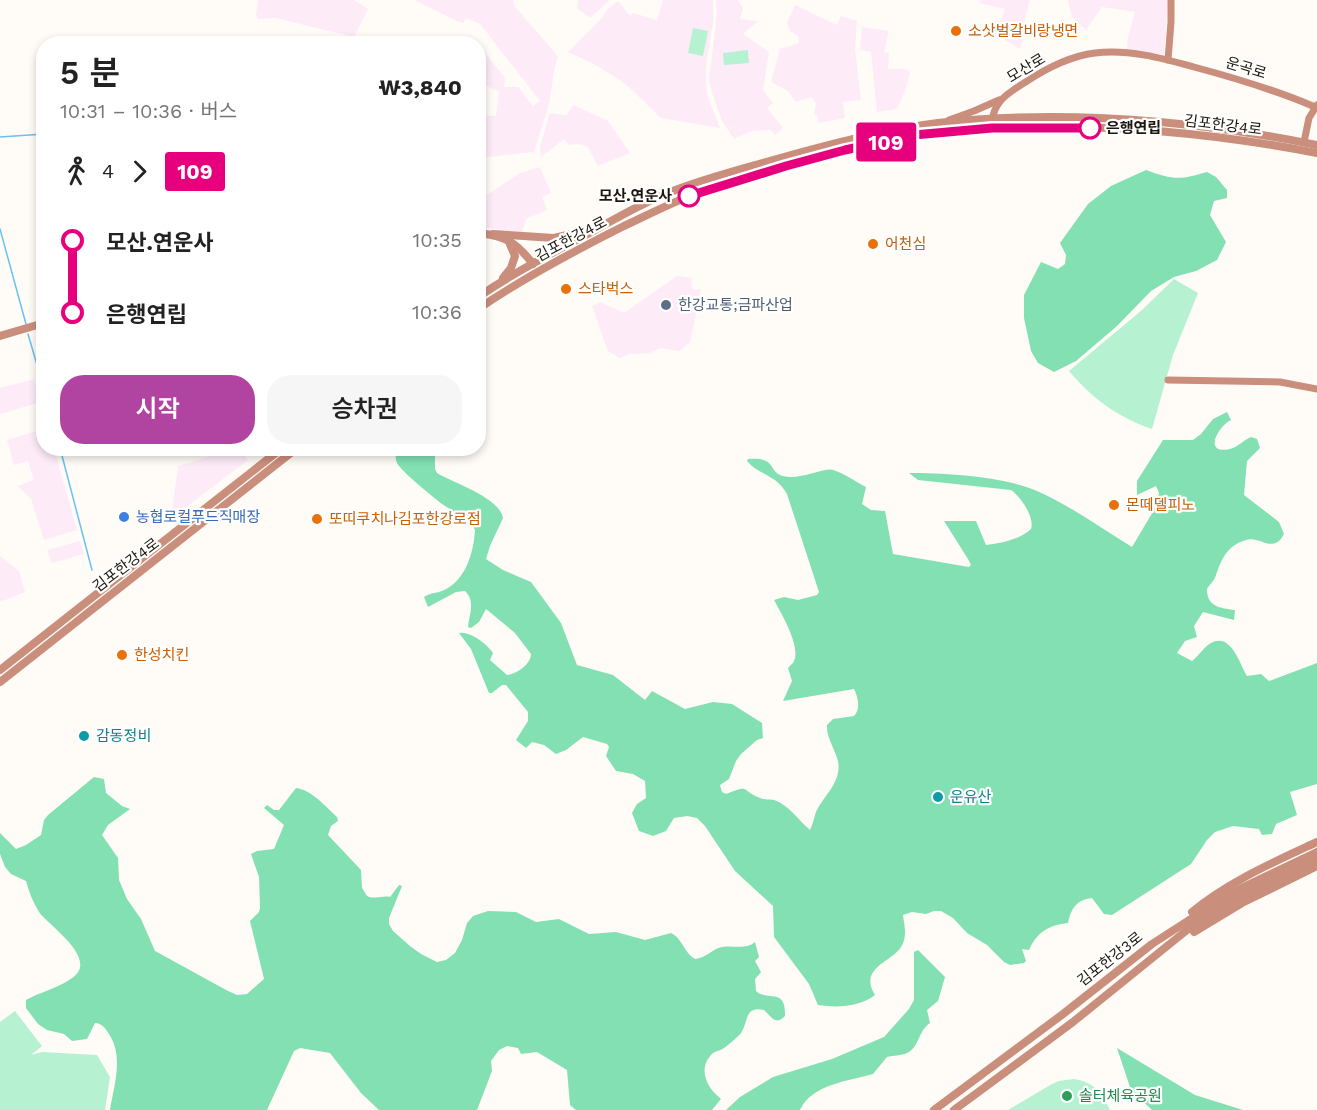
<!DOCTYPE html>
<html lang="ko">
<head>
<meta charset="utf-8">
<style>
  :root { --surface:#fff; --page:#f6f6f6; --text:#222; --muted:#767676; --accent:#b143a1 }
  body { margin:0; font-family:"Work Sans","Noto Sans KR",sans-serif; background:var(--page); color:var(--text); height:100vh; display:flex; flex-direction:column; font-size:22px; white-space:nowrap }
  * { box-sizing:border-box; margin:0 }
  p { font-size:20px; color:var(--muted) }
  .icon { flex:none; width:33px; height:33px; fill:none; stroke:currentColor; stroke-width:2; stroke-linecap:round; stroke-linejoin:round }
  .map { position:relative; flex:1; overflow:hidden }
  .sheet { position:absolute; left:36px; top:36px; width:450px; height:420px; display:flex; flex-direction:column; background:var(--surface); border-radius:24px; box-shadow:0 3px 9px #0003 }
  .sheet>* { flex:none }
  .badge { padding:0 12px; border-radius:4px; font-size:21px; line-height:39px }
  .map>.badge { position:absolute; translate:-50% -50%; box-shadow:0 0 0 3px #fff }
  .legs { display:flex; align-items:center; gap:9px; height:66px; padding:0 24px; font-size:20px }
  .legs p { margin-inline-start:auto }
  .overview { display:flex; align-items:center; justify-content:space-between; height:102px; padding:0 24px }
  h1 { font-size:33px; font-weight:600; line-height:45px }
  .button { display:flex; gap:12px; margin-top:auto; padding:12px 24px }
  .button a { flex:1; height:69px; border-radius:24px; background:var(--accent); color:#fff; font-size:24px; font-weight:600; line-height:69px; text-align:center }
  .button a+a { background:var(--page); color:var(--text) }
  ul { padding:0 24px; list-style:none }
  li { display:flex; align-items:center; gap:21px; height:72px; font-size:22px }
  li i { display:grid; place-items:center; width:9px; height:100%; margin:0 8px; background:currentColor }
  li i::after { content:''; width:15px; height:15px; margin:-8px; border:4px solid; border-radius:50%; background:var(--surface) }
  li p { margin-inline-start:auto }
  li:first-child i { background:linear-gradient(#0000 50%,currentColor 0) }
  li:last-child i { background:linear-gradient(currentColor 50%,#0000 0) }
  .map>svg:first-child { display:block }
  .industrial { fill:#fdecf8 }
  .green { fill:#b6f2d2 }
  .forest { fill:#82e0b2 }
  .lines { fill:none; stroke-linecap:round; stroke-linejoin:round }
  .stream { stroke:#69c0f4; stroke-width:1.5 }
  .minor { stroke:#ca8e7d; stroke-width:7 }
  .tertiary { stroke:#ca8e7d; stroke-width:8 }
  .line-1-casing { stroke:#fff; stroke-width:14 }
  .line-1 { stroke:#e6007e; stroke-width:9 }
  .food-dot { fill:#e8710a; stroke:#fff; stroke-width:2 }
  .stop-1-dot { fill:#fff; stroke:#e6007e; stroke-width:3 }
  .service-dot { fill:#5c6f8a; stroke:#fff; stroke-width:2 }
  .shop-dot { fill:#3f7fe0; stroke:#fff; stroke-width:2 }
  .culture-dot { fill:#0f9aa8; stroke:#fff; stroke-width:2 }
  .leisure-dot { fill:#2e9e5b; stroke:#fff; stroke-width:2 }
  .labels { text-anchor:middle; stroke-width:4.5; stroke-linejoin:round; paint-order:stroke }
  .food-label { font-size:15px; fill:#c56008; stroke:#fff; text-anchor:start }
  .street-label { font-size:15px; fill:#1d160d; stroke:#fff }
  .stop-label { font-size:15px; font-weight:bold; fill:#1d160d; stroke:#fff; text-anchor:start }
  .service-label { font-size:15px; fill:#4e5e75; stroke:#fff; text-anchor:start }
  .shop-label { font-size:15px; fill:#366cbe; stroke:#fff; text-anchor:start }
  .culture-label { font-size:15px; fill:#0d838f; stroke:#fff; text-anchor:start }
  .leisure-label { font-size:15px; fill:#27864d; stroke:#fff; text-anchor:start }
</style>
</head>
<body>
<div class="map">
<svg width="1317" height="1110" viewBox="0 0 1317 1110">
  <rect width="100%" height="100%" fill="#fffbf6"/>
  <!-- industrial -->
  <g class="industrial">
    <polygon points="258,0 354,0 368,9 354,37 275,18 258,19 256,15"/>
    <polygon points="414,0 513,0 515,7 551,48 558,57 555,66 549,104 534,152 479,158 479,115 496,116 499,92 479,82 478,44 505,78 504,87 518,87 533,106 540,101 480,24 466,18 463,23 457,21"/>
    <polygon points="578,0 610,0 590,18 577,8"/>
    <polygon points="663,0 713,0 713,23 706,65 706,85 708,98 720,128 661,118 633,91 620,80 594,64 568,52 601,19 608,9 618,1 630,16 633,13 657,20"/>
    <polygon points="716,0 738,0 743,8 740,19 758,21 743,34 769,52 763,90 773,103 767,108 783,128 775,135 771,130 752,131 734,139 722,121 712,93 709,80 717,14"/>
    <polygon points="980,0 1030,0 1025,19 1024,34 1020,49 994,34 1005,9 979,3"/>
    <polygon points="1068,0 1168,0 1164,55 1127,49 1128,37 1135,12 1102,7 1086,30 1072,17"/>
    <polygon points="795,5 837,25 841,16 857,21 855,48 861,100 843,102 845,118 818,123 818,117 814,114 816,104 812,97 796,102 788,91 771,82 780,49 799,43 798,36 790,31 787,23"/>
    <polygon points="862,27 889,31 884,52 889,53 888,69 906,69 910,72 906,88 897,109 877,112 871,52 860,50"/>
    <polygon points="574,105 608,121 630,153 598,166 588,147 579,144 568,145 564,139 541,157 540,147 550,113 566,115"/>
    <polygon points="540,167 551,193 542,197 547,210 526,219 522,232 479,227 479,200 520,173"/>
    <polygon points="677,276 692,278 691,286 694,290 701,289 690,342 679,351 661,348 649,353 630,354 620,358 608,351 592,306 600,302 624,313"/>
    <polygon points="34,379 41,402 0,414 0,388"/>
    <polygon points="43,429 44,448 54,449 77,530 44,540 31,499 18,486 34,480 28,461 14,465 7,440"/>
    <polygon points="229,448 239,449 248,460 177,514 172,512 178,466 199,460"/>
    <polygon points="80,541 84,554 52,563 47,550"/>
    <polygon points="0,556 19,571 25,592 0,602"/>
  </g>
  <!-- green -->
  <g class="green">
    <polygon points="693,28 708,31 703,56 688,53"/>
    <polygon points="748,50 749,63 724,65 723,53"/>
    <path d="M 1174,279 L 1198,293 L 1173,355 L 1152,429 C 1117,417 1093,399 1069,371 L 1142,310 Z"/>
    <polygon points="15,1011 42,1046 31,1055 42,1052 97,1055 110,1077 105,1110 0,1110 0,1022"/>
    <path d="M 1074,1079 C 1094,1082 1102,1093 1110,1110 L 1008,1110 L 1052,1084 L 1059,1081 Z"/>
  </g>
  <!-- forest -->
  <g class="forest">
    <path d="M 1146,170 C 1173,180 1180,180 1207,172 L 1216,177 L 1227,190 L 1227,198 L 1214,201 L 1210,215 L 1226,242 L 1217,260 L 1196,271 L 1174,277 L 1151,291 L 1117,326 L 1076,361 L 1054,372 L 1038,363 L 1031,351 L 1024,318 L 1024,295 L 1041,262 L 1058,269 L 1065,264 L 1066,255 L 1060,243 L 1088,204 L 1111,186 Z"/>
    <path d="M 1227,412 L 1231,420 C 1217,427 1203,455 1230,449 C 1238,447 1244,440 1251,437 L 1257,439 L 1260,448 L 1247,461 L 1244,495 L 1279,522 L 1284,534 C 1273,555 1260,535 1246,540 C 1226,546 1221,560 1215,578 C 1213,582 1209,585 1207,589 C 1207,607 1220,608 1235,610 L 1234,620 L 1203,612 L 1194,626 L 1197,637 L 1185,641 L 1177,653 L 1192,661 C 1199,656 1205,645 1213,642 C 1232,634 1240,665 1247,676 L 1261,674 L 1269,681 L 1317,663 L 1317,784 L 1290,792 L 1297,815 L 1276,824 L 1272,834 L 1262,835 L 1259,829 L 1233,826 L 1215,832 L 1207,840 L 1191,864 L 1112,915 L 1104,914 L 1092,898 C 1076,900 1071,909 1068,923 C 1049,925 1037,932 1029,950 L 1022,949 L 1026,961 L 1024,963 L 1010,965 L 1004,962 L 987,945 L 967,933 L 953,918 L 941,911 L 934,911 L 926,914 L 912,912 L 903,915 C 904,925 908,936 901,947 C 892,962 858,968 875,995 C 860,1007 837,1008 818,1005 L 809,984 L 774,937 L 773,906 L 735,871 L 705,826 L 697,818 L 687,816 L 674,818 L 666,831 L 653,836 L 639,831 L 632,813 L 637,804 L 646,798 L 645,781 L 633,774 L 616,771 L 606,756 L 609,747 L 607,744 L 583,737 L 566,750 L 556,754 L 544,745 L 532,742 L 526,748 L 516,740 L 528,721 L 528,712 L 506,685 L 502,685 L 492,693 L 489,693 L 471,649 L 459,633 C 470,631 487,644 493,653 L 490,660 L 507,675 C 517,674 531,664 531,654 L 515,633 L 486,609 L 479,622 L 471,628 L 468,627 C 469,614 476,602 465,591 L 456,592 L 428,607 L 424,597 C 433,591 438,594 446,589 C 466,579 474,551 475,530 C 469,517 453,512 442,504 C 433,497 401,471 397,463 C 395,459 396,453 396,449 L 435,449 L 435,469 L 437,473 C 454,483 500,498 503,518 L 490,546 L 486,559 L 503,570 L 531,582 L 561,623 L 577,665 L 613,675 L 645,700 L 652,691 L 685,709 L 713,702 L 732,704 L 762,723 L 763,738 L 757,740 L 741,754 L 736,761 L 729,779 L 720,785 L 722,792 L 726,794 C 751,784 740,790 760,798 C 764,800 769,799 774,800 C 789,805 799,821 810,830 C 813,824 814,818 816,812 C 824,795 842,782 838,761 C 835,749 826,737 827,725 L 833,719 L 854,716 C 861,709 858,697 854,689 L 783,701 L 792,681 L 788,668 C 789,667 794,662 794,661 C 801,646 781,613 774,600 L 784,597 L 798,600 L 817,595 L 819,592 L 787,494 C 776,474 760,476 747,461 L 748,459 C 777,456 768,472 783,476 C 799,481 824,467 833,470 C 844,473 856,482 866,487 L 862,504 L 871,510 L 885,511 L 893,554 L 969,567 L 971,565 L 968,559 L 944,521 L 976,521 L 986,545 C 1000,544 1021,539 1031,529 C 1035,518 1021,497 1011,490 L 918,480 L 909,473 C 947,473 1002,476 1037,491 C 1071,506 1101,528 1132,547 L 1154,510 L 1159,493 L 1156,486 L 1137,495 L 1137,481 L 1163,440 L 1193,440 L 1201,434 L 1213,419 Z"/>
    <path d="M 94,777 L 104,779 L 106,793 L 122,806 L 130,809 L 108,825 L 102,835 L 118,858 L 119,880 L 127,899 L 141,919 L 155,951 L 228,991 L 237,995 L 247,994 L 264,979 L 250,921 L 259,912 L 260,908 L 259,877 L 251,854 L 257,851 L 274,849 L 284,825 L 264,808 L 267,805 L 274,810 L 279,810 L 296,788 C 312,790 326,807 337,817 L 338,821 L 331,826 L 328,835 L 361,870 L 362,888 L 367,896 C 374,900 383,895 390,897 L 399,885 L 402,886 L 389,918 L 389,924 L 393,931 L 410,946 L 421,954 L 437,962 L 446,960 L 455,953 L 462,940 L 467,923 L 473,916 L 488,911 L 516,912 L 536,922 L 559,919 L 589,934 L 616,932 L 645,940 L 671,933 C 683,939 684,953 695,959 C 706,958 712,949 722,947 C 734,945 746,950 755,942 L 759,957 L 755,961 L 761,972 L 755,979 L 756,991 C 768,1002 786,987 785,1016 C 775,1026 772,1017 764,1010 C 744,1006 749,1021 741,1033 C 739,1036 727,1046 724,1048 C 720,1051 715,1051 712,1054 C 697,1069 707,1088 721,1099 L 712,1110 L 576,1110 L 570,1105 L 567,1070 L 537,1052 L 521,1054 L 518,1048 L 507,1046 L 499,1050 L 491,1061 L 492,1071 L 477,1110 L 379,1110 L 361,1093 L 330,1053 L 300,1048 L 294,1051 L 267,1110 L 110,1110 C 114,1085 124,1057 109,1034 C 105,1028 102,1023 95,1023 L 87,1039 L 72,1041 L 64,1034 L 47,1030 L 38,1024 L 26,1008 L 26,1000 C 40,992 59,988 72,978 C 100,959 49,926 39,912 C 33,902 29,892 26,881 L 11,874 L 5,867 L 0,854 L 0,833 L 16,849 L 26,845 L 41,835 L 44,820 L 48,815 Z"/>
    <path d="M 918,950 L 945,977 L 938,1001 L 927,1010 L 930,1023 C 918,1031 919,1048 907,1053 C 901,1056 893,1055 887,1057 L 873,1074 C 849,1081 812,1084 800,1110 L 726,1110 L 740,1097 L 773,1077 L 832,1059 L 884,1037 L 909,1009 L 914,1000 L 914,952 Z"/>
    <polygon points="1117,1048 1195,1095 1243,1110 1152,1110 1131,1090"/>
  </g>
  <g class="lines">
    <!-- stream -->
    <g class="stream">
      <polyline points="0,137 44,134"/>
      <polyline points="0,229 26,324"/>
      <polyline points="28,334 44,389"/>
      <polyline points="60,448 92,570"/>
    </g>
    <!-- minor -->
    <g class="minor">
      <polyline points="1168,60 1171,22 1171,0"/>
      <polyline points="949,120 974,111 999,100"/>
      <path d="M 992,123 C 993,102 1008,93 1024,83 C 1045,69 1070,56 1095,53 C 1128,49 1162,58 1194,67 C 1235,78 1276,90 1315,107"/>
      <polyline points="1304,142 1309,118 1317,105"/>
      <polyline points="1168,380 1280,382 1317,389"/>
    </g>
    <!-- tertiary -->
    <g class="tertiary">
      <path d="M 478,233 C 506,236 516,242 533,264"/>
      <polyline points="493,234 554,238 589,230"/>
      <polyline points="503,278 511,268 515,256 509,242"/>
      <path d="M 478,297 C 512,274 548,255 584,236 C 615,219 646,201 678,189 C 715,175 753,166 791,155 C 839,142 888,129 938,123 C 1065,109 1192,120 1317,145"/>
      <path d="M 478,309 C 525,277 574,251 624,226 C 648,215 672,202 698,193 C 736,179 776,169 815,158 C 855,148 897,136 939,132 C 1065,120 1193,129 1317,153"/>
      <polyline points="0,336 44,323"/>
      <polyline points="0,670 282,448"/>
      <polyline points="0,682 297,448"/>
      <path d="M 1192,912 C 1228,882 1274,862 1317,842"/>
      <polyline points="1194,932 1242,903 1317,866"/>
      <polyline points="934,1110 1063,1014 1152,944 1231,893 1317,852"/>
      <polyline points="954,1110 1073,1022 1187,930 1234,899 1317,860"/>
    </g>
  </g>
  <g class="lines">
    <defs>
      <polyline id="line-1" points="689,196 786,166 845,150 914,135 992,128 1090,128"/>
    </defs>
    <!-- line-1 casing -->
    <use href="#line-1" class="line-1-casing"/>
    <!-- line-1 -->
    <use href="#line-1" class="line-1"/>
  </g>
  <!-- markers -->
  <g class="food-dot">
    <circle cx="956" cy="31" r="6"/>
    <circle cx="873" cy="244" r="6"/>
    <circle cx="566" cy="289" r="6"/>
    <circle cx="1114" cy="505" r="6"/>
    <circle cx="317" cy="519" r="6"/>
    <circle cx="122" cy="655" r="6"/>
  </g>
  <g class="stop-1-dot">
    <circle cx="1090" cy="128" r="10"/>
    <circle cx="689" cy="196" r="10"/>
  </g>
  <circle class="service-dot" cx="666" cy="305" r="6"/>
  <circle class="shop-dot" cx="124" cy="517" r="6"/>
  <g class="culture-dot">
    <circle cx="84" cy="736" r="6"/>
    <circle cx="938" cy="797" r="6"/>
  </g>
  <circle class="leisure-dot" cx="1067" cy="1096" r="6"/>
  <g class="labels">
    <!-- food labels -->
    <g class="food-label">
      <text x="968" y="36">소삿벌갈비랑냉면</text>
      <text x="885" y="249">어천심</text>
      <text x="578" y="294">스타벅스</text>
      <text x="1126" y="510">몬떼델피노</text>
      <text x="329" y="524">또띠쿠치나김포한강로점</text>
      <text x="134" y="660">한성치킨</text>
    </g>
    <!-- street labels -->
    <g class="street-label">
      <text transform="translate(1026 68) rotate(-31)" y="5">모산로</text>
      <text transform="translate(1246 68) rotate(17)" y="5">운곡로</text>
      <text transform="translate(1223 125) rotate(7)" y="5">김포한강4로</text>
      <text transform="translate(571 239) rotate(-28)" y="5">김포한강4로</text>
      <text transform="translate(126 565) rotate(-37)" y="5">김포한강4로</text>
      <text transform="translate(1110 959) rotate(-38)" y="5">김포한강3로</text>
    </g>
    <!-- stop labels -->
    <g class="stop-label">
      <text x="1106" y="133">은행연립</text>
      <text x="672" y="201" text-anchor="end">모산.연운사</text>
    </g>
    <!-- service labels -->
    <g class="service-label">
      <text x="678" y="310">한강교통;금파산업</text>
    </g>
    <!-- shop labels -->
    <g class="shop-label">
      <text x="136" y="522">농협로컬푸드직매장</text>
    </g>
    <!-- culture labels -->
    <g class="culture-label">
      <text x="96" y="741">감동정비</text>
      <text x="950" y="802">운유산</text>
    </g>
    <!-- leisure labels -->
    <g class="leisure-label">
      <text x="1079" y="1101">솔터체육공원</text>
    </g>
  </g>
</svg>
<b class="badge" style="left:886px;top:142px;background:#e6007e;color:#fff">109</b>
<section class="sheet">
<div class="overview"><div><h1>5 분</h1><p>10:31 – 10:36 · 버스</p></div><b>₩3,840</b></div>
<div class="legs"><svg class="icon" aria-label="walk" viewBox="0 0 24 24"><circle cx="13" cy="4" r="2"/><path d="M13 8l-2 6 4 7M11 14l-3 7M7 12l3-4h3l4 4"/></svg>4<svg class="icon" aria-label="forward" viewBox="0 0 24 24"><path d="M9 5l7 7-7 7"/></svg><b class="badge" style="background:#e6007e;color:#fff">109</b></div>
<ul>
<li><i style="color:#e6007e"></i><b>모산.연운사</b><p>10:35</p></li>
<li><i style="color:#e6007e"></i><b>은행연립</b><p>10:36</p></li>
</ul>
<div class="button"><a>시작</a><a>승차권</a></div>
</section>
</div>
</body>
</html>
